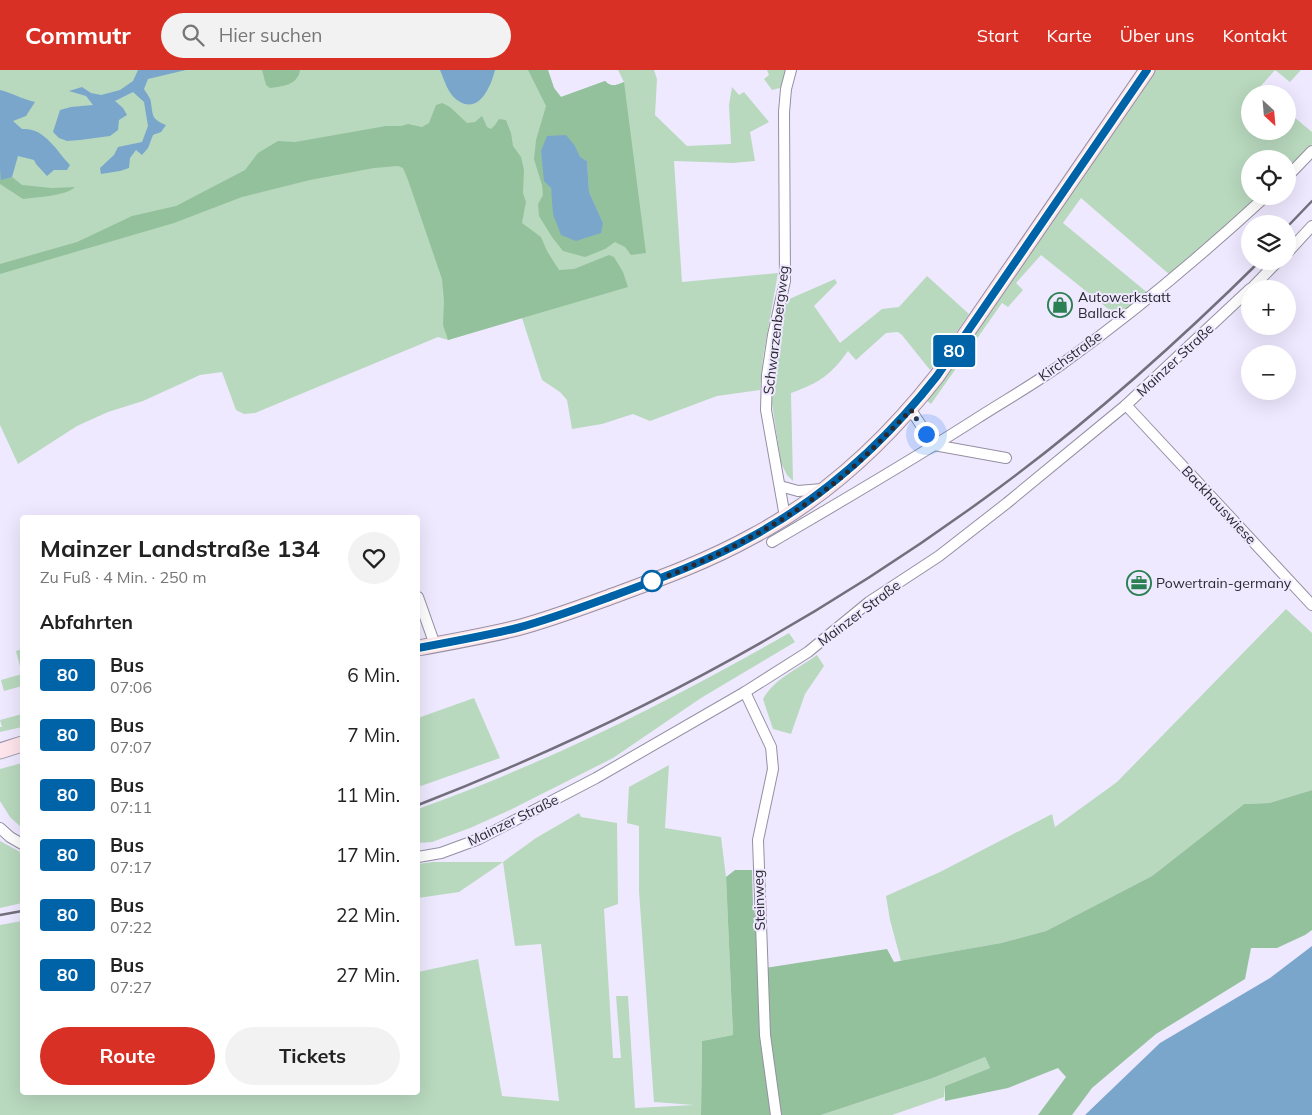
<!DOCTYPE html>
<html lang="de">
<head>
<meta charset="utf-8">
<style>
  :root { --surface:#fff; --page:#f2f2f2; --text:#222; --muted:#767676; --accent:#d93025 }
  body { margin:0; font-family:Mulish,sans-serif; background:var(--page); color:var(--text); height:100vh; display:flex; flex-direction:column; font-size:19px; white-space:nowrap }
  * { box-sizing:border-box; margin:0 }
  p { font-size:16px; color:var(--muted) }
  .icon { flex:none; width:28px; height:28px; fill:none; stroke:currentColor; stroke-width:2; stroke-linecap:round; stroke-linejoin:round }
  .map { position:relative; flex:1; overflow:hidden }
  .sheet { position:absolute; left:20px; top:445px; width:400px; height:580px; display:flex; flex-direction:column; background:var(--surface); border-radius:5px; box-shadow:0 5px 20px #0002 }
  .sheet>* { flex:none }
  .badge { padding:0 10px; border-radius:4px; font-size:18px; line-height:32px }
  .needle { width:32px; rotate:154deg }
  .fabs { position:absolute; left:1241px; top:15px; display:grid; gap:10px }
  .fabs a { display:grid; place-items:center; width:55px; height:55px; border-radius:50%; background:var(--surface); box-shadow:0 5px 20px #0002; font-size:25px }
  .you { position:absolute; width:25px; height:25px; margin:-12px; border:4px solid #fff; border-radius:50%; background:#1a73e8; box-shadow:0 0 0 8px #1a73e833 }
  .map>.badge { position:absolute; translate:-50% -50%; box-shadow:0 0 0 2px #fff }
  h2 { padding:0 20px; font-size:19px; line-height:45px }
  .round { display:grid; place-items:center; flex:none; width:52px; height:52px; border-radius:26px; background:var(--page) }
  .summary { display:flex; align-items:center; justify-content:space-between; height:85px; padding:0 20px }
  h1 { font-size:24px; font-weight:700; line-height:38px }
  .cta { display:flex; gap:10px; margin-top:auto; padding:10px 20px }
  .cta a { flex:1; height:58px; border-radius:30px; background:var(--accent); color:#fff; font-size:20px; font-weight:700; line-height:58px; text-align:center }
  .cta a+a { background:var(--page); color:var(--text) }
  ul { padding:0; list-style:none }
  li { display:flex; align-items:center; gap:15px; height:60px; padding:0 20px }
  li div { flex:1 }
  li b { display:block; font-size:19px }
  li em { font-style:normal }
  li .badge { min-width:55px; font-weight:700; text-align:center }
  header { display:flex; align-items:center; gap:30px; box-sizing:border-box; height:70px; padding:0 25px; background:var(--accent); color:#fff }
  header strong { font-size:24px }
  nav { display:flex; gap:28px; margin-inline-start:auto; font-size:18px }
  .search { width:350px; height:45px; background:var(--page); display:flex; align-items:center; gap:12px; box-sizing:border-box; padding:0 18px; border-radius:28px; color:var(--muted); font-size:19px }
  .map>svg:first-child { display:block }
  .green { fill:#b8d9be }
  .forest { fill:#93c19b; fill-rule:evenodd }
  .water { fill:#7aa6cc }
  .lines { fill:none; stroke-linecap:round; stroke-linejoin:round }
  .minor-casing { stroke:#958fa3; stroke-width:12 }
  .secondary-casing { stroke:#958fa3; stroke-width:17 }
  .minor { stroke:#fff; stroke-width:10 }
  .secondary { stroke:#fde5eb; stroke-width:15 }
  .rail { stroke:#736f7c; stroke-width:2.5 }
  .line-casing { stroke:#fff; stroke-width:11 }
  .line { stroke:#0062a7; stroke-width:8 }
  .walk { stroke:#2b2830; stroke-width:5; stroke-dasharray:0 9 }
  .stop-dot { fill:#fff; stroke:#0062a7; stroke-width:2.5 }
  .labels { text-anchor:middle; stroke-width:4; stroke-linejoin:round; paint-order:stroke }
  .poi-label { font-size:14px; fill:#2b2830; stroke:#efe9ff; text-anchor:start }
  .street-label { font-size:14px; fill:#2b2830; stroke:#efe9ff }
</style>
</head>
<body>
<header>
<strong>Commutr</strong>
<div class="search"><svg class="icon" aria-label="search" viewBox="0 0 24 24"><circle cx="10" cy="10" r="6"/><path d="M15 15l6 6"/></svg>Hier suchen</div>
<nav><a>Start</a><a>Karte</a><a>Über uns</a><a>Kontakt</a></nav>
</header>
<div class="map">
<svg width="1312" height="1045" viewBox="0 0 1312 1045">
  <rect width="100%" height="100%" fill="#efe9ff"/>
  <!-- green -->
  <g class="green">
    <path d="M 0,0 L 548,0 L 554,18 L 561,27 L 605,11 C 612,18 616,15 624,12 L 618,0 L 654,0 L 657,9 L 655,45 L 687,76 L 731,74 L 729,35 L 732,17 L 739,25 L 744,22 L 769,52 L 750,62 L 755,91 L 733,93 L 674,91 L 682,212 L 778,203 L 763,287 L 760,320 L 717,326 L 650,351 L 633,344 L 602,354 L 572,359 L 567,330 L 560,322 L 542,310 L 522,248 L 448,270 L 438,267 L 255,343 L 244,344 L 236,340 L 222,302 L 200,305 L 143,331 L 108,342 L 77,356 L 18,394 L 0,355 Z"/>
    <polygon points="767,0 787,0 780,18 772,20 764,9 769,5"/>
    <polygon points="1152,0 1275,0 1259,18 1266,24 1250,24 1250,61 1288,61 1288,42 1312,62 1312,74 1288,101 1288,89 1250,89 1250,126 1262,126 1170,205 1081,128 1063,153 1149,224 1128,241 1117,246 1041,185 1016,213 1023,220 1008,237 1002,233 931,334 926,330"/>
    <polygon points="1275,0 1301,0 1290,12"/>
    <path d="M 927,206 L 969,244 L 930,300 L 902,265 L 898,262 L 886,263 L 856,290 L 848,281 C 831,305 819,313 791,323 L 793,411 L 787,405 L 781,393 L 771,327 L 773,289 L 787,230 L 835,209 L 837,213 L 814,236 L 840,273 L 882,239 L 899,237 Z"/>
    <polygon points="1286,539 1312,563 1312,720 1269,733 1244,734 1152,806 1046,861 1001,873 901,891 890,850 886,826 940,802 1052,744 1055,757 1117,712"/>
    <path d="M 789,563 L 795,572 L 701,628 L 613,688 L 510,740 L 470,758 L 432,772 L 418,773 L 418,739 C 547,693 670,631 789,563 Z"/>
    <polygon points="22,579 22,616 4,621 1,610 22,604 16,581"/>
    <path d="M 817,585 L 824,596 L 805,624 L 791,664 L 773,659 L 763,629 C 775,608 798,599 817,585 Z"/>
    <polygon points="474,628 500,688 418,717 418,648"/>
    <polygon points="22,644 22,657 0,662 0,657 2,657 0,650"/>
    <polygon points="22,693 22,758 10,747 0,731 0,699"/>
    <polygon points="669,695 665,758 721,767 726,807 733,965 702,971 701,1045 0,1045 0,855 22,851 22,1022 418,1022 418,902 478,889 502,1026 559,1031 541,874 515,876 503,792 459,822 418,828 418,794 433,792 503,792 536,768 579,743 581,747 617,753 618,834 604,839 613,988 621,988 616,926 628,926 635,1038 694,1035 654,1032 639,821 639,756 627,753 629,717"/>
    <polygon points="0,771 22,783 22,833 0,838"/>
    <polygon points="985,987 990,998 945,1016 944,1027 892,1045 821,1045 933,1008"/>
  </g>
  <!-- forest -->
  <g class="forest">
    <path d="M 262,0 L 300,0 C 298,15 283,16 270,18 L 266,15 Z"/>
    <path d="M 528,0 L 548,0 L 554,18 L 561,27 L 605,11 C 612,18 616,15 624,12 L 646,183 L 631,185 L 625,177 L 615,172 L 605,179 L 585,187 L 563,181 L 552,167 L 539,146 L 538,134 L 543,125 L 542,115 L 534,89 L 536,70 L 546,36 ZM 575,76 L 579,87 L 587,91 L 589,122 L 603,153 L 553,130 C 551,113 543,98 541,81 Z"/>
    <polygon points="442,33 450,37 467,53 475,52 482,46 487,57 491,59 495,55 499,49 506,50 511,63 513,76 521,87 524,100 523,123 526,132 522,153 541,167 547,181 559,200 574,199 609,185 614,187 623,202 628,217 448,270 443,255 444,231 442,209 408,110 403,98 398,96 374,98 310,110 242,127 174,153 0,204 0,194 77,172 132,146 176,136 245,100 258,83 278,71 295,72 386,56 401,56 408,54 422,57 429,53 436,35"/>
    <path d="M 0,99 L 2,109 L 12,107 L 22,115 L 52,118 L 75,117 C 67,126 36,127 23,129 L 0,114 Z"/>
    <polygon points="1312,720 1312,860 1305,865 1277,878 1251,878 1245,909 1156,964 1092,1018 1072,1045 1038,1045 1066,1007 1058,998 1008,1018 945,1031 945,1016 990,998 985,987 933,1008 821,1045 701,1045 702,971 733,965 726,807 735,800 752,800 753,836 765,898 887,879 894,892 1001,873 1046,861 1152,806 1244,734 1269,733"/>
  </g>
  <!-- water -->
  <g class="water">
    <path d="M 138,0 L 186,0 L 148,9 L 144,19 C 146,23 151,28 151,33 C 153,47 152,49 166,55 L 161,62 L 153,65 L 148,78 L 142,85 L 136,80 L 130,88 L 129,98 L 120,101 L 101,104 L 100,98 L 114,85 L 118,77 L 142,72 L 148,56 L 144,32 L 133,22 L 115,31 L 123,38 L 127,45 L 119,50 L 118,60 L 110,66 L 80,70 L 67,71 L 59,68 L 53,62 L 60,40 L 71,37 L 93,35 L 86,26 L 69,21 L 82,17 L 91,23 L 101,25 L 120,20 L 133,11 Z"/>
    <path d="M 440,0 L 495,0 C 491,16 479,46 457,30 C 448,24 444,9 440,0 Z"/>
    <path d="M 0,20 C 12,23 22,29 35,32 L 26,46 L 13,51 L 22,59 C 44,57 56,80 70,95 L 67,100 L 54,100 L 47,106 L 36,94 L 34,90 L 18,86 L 12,107 L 1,110 L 0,99 Z"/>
    <polygon points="566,65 575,76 580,87 587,91 589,122 603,153 601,163 576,171 561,165 553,144 551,118 544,111 541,81 547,66"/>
    <polygon points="1312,876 1312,1045 1085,1045 1160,973 1270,908"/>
  </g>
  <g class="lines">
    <defs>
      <g id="minor">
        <polyline points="1288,106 1312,81"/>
        <polyline points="1288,182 1312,156"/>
        <polyline points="1251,219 1278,191"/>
        <polyline points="1126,335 1312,535"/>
        <polyline points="911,340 934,375 1006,388"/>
        <polyline points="780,416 798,421 822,419"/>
        <polyline points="785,447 766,340 767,305 773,265 785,211 784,42 786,19 791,0"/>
        <path d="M 772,472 C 840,432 909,392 976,349 C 1004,331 1034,314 1062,294 C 1133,243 1201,186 1266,126"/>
        <polyline points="418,527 435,575"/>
        <polyline points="745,622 771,677 773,699 758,770 765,965 776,1045"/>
        <polyline points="0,758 10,767 22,774"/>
        <polyline points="418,787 441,783 479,769 596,708 745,622 808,582 869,532 939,486 1007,433 1126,335 1250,219"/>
      </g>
      <g id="secondary">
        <path d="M 418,578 C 451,572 484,566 517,558 C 551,549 585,536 618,524 C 664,507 710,490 753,466 C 826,427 886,371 937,306 L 1147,0"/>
        <polyline points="0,681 22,674"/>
      </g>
    </defs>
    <!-- minor casing -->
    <use href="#minor" class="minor-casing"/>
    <!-- secondary casing -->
    <use href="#secondary" class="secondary-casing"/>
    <!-- minor -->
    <use href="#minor" class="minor"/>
    <!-- secondary -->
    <use href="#secondary" class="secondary"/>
    <!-- rail -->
    <g class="rail">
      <polyline points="1288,156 1312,131"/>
      <path d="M 418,735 C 624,655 821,550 1000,417 C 1092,349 1178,272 1260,191"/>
      <polyline points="0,845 22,841"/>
    </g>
  </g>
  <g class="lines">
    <defs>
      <path id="line" d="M 418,578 C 451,572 484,566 517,558 C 551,549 585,536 618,524 C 664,507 710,490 753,466 C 826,426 886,371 937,306 L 1147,0"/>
    </defs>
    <!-- line casing -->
    <use href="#line" class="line-casing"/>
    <!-- line -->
    <use href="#line" class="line"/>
    <!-- walk -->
    <path class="walk" d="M 652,511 C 673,505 695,494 716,485 C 764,462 811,434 851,399 C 872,380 891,360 911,340 L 926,364"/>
  </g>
  <!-- icons -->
  <defs>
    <symbol id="shop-ring" viewBox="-11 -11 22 22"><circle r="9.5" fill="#efe9ff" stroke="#2b8053" stroke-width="1.5"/><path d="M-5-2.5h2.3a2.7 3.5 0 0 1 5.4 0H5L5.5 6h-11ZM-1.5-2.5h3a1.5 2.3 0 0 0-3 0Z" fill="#2b8053"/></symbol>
    <symbol id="office-ring" viewBox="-11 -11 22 22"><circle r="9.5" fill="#efe9ff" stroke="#2b8053" stroke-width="1.5"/><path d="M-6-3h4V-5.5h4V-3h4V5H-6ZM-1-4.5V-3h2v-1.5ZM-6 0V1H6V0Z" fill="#2b8053"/></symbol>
  </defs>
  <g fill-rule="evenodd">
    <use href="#shop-ring" x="1046" y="221" width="28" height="28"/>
    <use href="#office-ring" x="1125" y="499" width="28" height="28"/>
  </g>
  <!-- markers -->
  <circle class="stop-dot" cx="652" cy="511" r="10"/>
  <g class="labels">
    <!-- poi labels -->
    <g class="poi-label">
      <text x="1078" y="232">Autowerkstatt<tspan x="1078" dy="16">Ballack</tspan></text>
      <text x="1156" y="518">Powertrain-germany</text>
    </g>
    <!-- street labels -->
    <g class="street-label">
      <text transform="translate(776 260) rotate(-83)" y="5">Schwarzenbergweg</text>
      <text transform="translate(1070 286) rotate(-36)" y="5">Kirchstraße</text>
      <text transform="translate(1175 290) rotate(-43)" y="5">Mainzer Straße</text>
      <text transform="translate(1219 435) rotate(47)" y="5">Backhauswiese</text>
      <text transform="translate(859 543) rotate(-37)" y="5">Mainzer Straße</text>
      <text transform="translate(513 750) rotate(-26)" y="5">Mainzer Straße</text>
      <text transform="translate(759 830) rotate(-92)" y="5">Steinweg</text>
    </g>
  </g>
</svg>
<div class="fabs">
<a><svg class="needle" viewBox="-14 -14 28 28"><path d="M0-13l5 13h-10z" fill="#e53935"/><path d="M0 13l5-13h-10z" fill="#767676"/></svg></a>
<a><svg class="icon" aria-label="locate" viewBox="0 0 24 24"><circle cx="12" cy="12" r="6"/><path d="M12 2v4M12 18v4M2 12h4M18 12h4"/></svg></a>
<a><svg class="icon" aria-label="layers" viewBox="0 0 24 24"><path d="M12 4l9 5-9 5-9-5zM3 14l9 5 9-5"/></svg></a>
<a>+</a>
<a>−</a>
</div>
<div class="you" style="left:926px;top:364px"></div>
<b class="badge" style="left:954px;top:281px;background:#0062a7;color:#fff">80</b>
<section class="sheet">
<div class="summary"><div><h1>Mainzer Landstraße 134</h1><p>Zu Fuß · 4 Min. · 250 m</p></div><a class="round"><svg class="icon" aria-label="heart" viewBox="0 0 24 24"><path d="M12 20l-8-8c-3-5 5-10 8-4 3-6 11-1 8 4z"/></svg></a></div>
<h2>Abfahrten</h2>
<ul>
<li><span class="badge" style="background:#0062a7;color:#fff">80</span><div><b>Bus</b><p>07:06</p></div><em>6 Min.</em></li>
<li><span class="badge" style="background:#0062a7;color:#fff">80</span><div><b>Bus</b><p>07:07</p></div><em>7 Min.</em></li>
<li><span class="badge" style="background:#0062a7;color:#fff">80</span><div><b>Bus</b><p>07:11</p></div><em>11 Min.</em></li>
<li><span class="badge" style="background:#0062a7;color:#fff">80</span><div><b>Bus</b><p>07:17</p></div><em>17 Min.</em></li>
<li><span class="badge" style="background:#0062a7;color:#fff">80</span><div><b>Bus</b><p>07:22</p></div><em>22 Min.</em></li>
<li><span class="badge" style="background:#0062a7;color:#fff">80</span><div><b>Bus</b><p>07:27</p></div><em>27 Min.</em></li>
</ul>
<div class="cta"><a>Route</a><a>Tickets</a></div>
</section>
</div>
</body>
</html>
